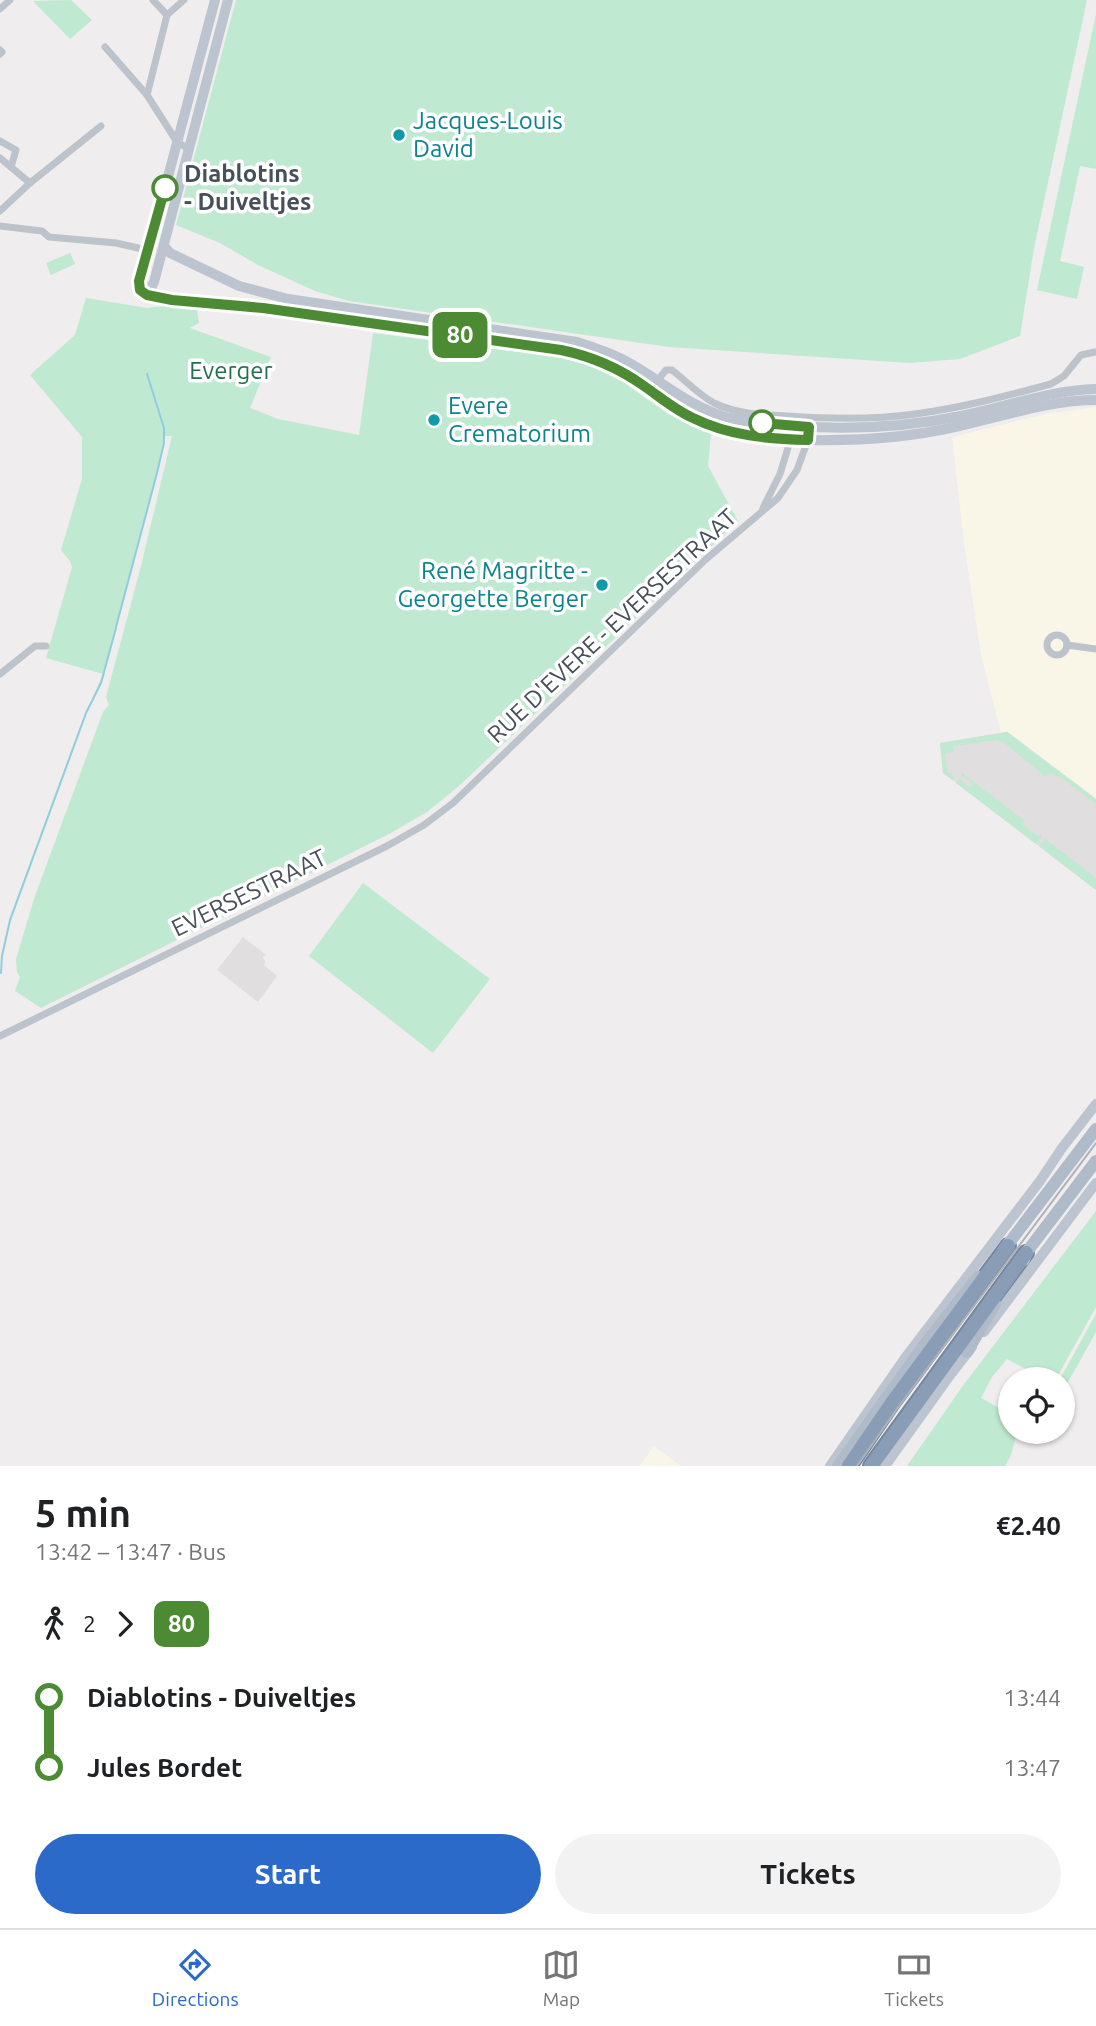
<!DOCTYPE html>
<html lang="en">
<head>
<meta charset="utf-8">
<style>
  :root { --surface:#fff; --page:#f2f2f2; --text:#202124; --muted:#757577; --line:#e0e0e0; --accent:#2c6aca }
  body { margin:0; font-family:Ubuntu,sans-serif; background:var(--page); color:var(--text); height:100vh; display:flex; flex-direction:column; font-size:26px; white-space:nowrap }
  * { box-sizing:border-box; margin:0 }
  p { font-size:23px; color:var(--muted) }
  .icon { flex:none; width:38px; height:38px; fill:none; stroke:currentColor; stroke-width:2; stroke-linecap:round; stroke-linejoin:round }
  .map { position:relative; height:1466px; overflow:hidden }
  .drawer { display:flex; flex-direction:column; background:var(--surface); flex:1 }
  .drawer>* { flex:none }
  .badge { padding:0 14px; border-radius:10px; font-size:24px; line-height:46px }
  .buttons { position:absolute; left:998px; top:1367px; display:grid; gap:14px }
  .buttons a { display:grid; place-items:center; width:77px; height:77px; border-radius:50%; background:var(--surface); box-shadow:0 2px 5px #0004; font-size:35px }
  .map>.badge { position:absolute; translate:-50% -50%; box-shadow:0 0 0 4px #fff }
  .legs { display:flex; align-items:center; gap:10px; height:77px; padding:0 35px; font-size:23px }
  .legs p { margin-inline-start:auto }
  .headline { display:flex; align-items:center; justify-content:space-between; height:119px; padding:0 35px }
  h1 { font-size:38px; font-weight:700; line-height:52px }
  .primary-button { display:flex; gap:14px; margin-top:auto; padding:14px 35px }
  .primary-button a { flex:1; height:80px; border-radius:42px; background:var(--accent); color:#fff; font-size:28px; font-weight:700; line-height:80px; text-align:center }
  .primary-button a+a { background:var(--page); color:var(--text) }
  ul { padding:0 35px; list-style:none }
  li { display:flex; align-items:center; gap:24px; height:70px; font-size:26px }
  li i { display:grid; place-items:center; width:10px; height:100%; margin:0 9px; background:currentColor }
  li i::after { content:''; width:18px; height:18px; margin:-9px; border:5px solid; border-radius:50%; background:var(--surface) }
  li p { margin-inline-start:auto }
  li:first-child i { background:linear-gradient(#0000 50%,currentColor 0) }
  li:last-child i { background:linear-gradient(currentColor 50%,#0000 0) }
  .tab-bar { display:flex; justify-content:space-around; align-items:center; height:98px; border-top:2px solid var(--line); background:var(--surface); font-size:19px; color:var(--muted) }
  .tab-bar a { display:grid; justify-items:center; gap:4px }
  .tab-bar .selected { color:var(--accent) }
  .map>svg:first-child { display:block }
  .commercial { fill:#f9f5e7 }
  .education { fill:#e0dede }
  .green { fill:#bfe9d1 }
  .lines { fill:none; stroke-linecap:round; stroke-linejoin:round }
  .stream { stroke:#91cde1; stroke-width:2 }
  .highway-casing { stroke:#7588a2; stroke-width:18 }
  .street { stroke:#bcc3ca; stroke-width:7 }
  .secondary { stroke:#bcc4cf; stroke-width:10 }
  .primary { stroke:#afbbc9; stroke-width:12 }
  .highway { stroke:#899db7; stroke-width:14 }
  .tram { stroke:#b0b2b6; stroke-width:2 }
  .line-1-casing { stroke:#fff; stroke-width:16 }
  .line-1 { stroke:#4c8b33; stroke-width:10 }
  .culture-dot { fill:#0f9aa8; stroke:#fff; stroke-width:2.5 }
  .stop-1-dot { fill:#fff; stroke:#4c8b33; stroke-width:3.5 }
  .labels { text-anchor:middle; stroke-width:7; stroke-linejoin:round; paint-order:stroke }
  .culture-label { font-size:24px; fill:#0d838f; stroke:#fff; text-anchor:start }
  .stop-label { font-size:24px; font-weight:bold; fill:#474f58; stroke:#fff; text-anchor:start }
  .park-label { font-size:24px; fill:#20714c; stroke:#fff }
  .street-label { font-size:24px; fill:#474f58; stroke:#fff }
</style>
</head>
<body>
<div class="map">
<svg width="1096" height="1466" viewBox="0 0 1096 1466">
  <rect width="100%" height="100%" fill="#efeded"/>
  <!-- commercial -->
  <g class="commercial">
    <polygon points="1096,407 1096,798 1007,731 1001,733 981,655 964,543 952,437 1050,413"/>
    <polygon points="654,1446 681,1466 639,1466"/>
  </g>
  <!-- education -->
  <g class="education">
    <polygon points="1007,732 1096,800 1096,890 943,773 940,743"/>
    <polygon points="243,937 266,955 263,957 265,962 264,965 277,976 258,1002 217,970"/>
  </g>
  <!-- green -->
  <g class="green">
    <polygon points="71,0 92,20 70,39 33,1"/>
    <polygon points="236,0 1087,0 1034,248 1020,336 960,359 910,363 669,347 349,301 315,291 258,265 220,243 176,225"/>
    <polygon points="1096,14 1096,169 1080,166 1060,261 1084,267 1077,299 1037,290"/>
    <polygon points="70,253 75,264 51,275 46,263"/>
    <polygon points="86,298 147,308 163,306 197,309 199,323 190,328 271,357 250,408 278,419 359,435 373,333 553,356 588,365 623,382 668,414 711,434 708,466 738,521 459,786 427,812 389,834 41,1008 15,991 20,977 17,972 16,959 35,896 103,712 109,705 106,697 141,566 172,436 165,436 157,473 103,679 87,713 8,929 2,956 1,980 1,956 10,920 86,713 103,674 46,658 72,567 70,561 61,550 82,479 82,437 30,375 75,335"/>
    <polygon points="1007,732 1096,799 1096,804 1063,779 1051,773 1045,776 1002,741 1000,742 997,740 953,746 953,752 945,753 947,771 955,777 953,780 943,773 940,743"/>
    <polygon points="962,773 1025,821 1023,825 1038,836 1040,835 1042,836 1036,844 956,783 959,778 969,788 973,784 965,777 963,778 961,776"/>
    <polygon points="1045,839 1096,878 1096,890 1039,846"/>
    <polygon points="363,883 490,979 433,1053 309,956"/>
    <polygon points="1096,1211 1096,1307 1056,1379 1044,1379 1007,1359 992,1377 981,1398 1010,1414 1010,1432 1017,1432 1011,1455 1005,1466 907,1466 962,1387"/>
    <polygon points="1096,1314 1096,1332 1062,1393 1062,1379 1060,1379"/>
  </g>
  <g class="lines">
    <!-- stream -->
    <g class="stream">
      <polyline points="116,627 157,473 164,443 164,428 147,374"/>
      <polyline points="1,973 2,956 10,920 86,713 101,683 116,628"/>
    </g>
    <defs>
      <g id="highway">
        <polyline points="849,1466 892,1403 1008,1246"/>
        <polyline points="871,1466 1026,1253"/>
      </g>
    </defs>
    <!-- highway casing -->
    <use href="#highway" class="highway-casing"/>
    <!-- street -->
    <g class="street">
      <polyline points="153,0 167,15"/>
      <polyline points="184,0 167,15 147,95 177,142 189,149"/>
      <polyline points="0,9 10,0"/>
      <polyline points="105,47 147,95"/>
      <polyline points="0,50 2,52 0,54"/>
      <polyline points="0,141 16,150 11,167"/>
      <polyline points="0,158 30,183"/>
      <polyline points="0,211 30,183 101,126"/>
      <polyline points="0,226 42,231 49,237 116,243 147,250"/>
      <path d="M 657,381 L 666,370 L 672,370 C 685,380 699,395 714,403 C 736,414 763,415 787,416 C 830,419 873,420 915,414 C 961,408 1006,396 1051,384 L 1064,376 L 1081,355 L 1095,352"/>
      <polyline points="763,508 780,474 791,438"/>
      <circle cx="1057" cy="645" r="10"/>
      <polyline points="1067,645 1096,649"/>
      <polyline points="0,674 35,646 46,646"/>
      <polyline points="0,1036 387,846 424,825 453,803 705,560 778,498 797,470 808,440 809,427"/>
    </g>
    <!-- secondary -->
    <g class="secondary">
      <path d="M 215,0 L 161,203 L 139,281 L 140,290 L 145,294 L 172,300 L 263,308 L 561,350 C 582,355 602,361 620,372 C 641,383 658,398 678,410 C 700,423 724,431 748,436 C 767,439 787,439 807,440 C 857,441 906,438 955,427 C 1002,417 1048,400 1096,400"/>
      <path d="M 164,246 L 170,253 L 239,286 L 288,299 L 577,342 C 593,347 608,352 622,359 C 659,378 688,407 729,418 C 751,423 774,424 797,426 C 852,430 906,427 961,416 C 1005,407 1051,390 1096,389"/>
      <polyline points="139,281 141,285 147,288 152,286 154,282 228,0"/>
      <polyline points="984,1332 1096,1183"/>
      <polyline points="830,1466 905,1358 1040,1181 1062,1148 1096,1104"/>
      <polyline points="885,1466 948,1378 972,1347"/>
    </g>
    <!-- primary -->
    <g class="primary">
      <polyline points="1003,1251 1096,1129"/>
      <polyline points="1024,1260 1026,1253 1096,1161"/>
      <polyline points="967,1352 995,1304"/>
      <polyline points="838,1466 925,1344 978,1277"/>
    </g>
    <!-- highway -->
    <use href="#highway" class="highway"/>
    <!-- tram -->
    <polyline class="tram" points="857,1466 899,1406 1096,1143"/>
  </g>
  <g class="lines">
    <defs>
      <path id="line-1" d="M 165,188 L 139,281 L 140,290 L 147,295 L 172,300 L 263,308 L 561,350 C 590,356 619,368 644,386 C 660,397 675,410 693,418 C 729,436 769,439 808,440 L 809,427 L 762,423"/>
    </defs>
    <!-- line-1 casing -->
    <use href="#line-1" class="line-1-casing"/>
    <!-- line-1 -->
    <use href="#line-1" class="line-1"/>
  </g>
  <!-- markers -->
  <g class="culture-dot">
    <circle cx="399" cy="135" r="7"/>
    <circle cx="434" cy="420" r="7"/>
    <circle cx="602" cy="585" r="7"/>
  </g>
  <g class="stop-1-dot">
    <circle cx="165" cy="188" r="12"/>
    <circle cx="762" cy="423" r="12"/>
  </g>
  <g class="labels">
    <!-- culture labels -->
    <g class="culture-label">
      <text x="413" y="129">Jacques-Louis<tspan x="413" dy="28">David</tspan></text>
      <text x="448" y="414">Evere<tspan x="448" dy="28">Crematorium</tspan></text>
      <text x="588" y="579" text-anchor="end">René Magritte -<tspan x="588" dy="28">Georgette Berger</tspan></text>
    </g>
    <!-- stop labels -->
    <g class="stop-label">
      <text x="184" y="182">Diablotins<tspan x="184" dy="28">- Duiveltjes</tspan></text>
    </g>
    <!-- park labels -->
    <g class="park-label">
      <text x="231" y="379">Everger</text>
    </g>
    <!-- street labels -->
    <g class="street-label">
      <text transform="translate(612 626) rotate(-43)" y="8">RUE D'EVERE - EVERSESTRAAT</text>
      <text transform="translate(249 893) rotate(-26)" y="8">EVERSESTRAAT</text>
    </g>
  </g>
</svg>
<div class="buttons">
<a><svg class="icon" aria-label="locate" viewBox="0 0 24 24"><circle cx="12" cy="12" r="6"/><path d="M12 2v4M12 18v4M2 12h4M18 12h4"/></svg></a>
</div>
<b class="badge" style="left:460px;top:335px;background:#4c8b33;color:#fff">80</b>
</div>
<section class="drawer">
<div class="headline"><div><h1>5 min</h1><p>13:42 – 13:47 · Bus</p></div><b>€2.40</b></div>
<div class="legs"><svg class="icon" aria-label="walk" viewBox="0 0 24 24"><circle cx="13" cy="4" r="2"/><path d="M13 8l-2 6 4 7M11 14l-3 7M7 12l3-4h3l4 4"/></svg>2<svg class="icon" aria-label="forward" viewBox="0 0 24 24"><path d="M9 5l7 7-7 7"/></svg><b class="badge" style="background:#4c8b33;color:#fff">80</b></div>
<ul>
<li><i style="color:#4c8b33"></i><b>Diablotins - Duiveltjes</b><p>13:44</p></li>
<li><i style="color:#4c8b33"></i><b>Jules Bordet</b><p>13:47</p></li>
</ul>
<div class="primary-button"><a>Start</a><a>Tickets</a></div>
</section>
<nav class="tab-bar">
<a class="selected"><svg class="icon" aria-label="directions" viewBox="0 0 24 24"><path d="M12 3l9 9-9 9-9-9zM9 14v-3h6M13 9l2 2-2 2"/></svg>Directions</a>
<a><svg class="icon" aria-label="map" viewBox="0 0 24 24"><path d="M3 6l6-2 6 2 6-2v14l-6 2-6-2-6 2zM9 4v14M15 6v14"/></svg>Map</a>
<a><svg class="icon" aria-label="tickets" viewBox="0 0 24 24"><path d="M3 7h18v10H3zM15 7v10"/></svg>Tickets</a>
</nav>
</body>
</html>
